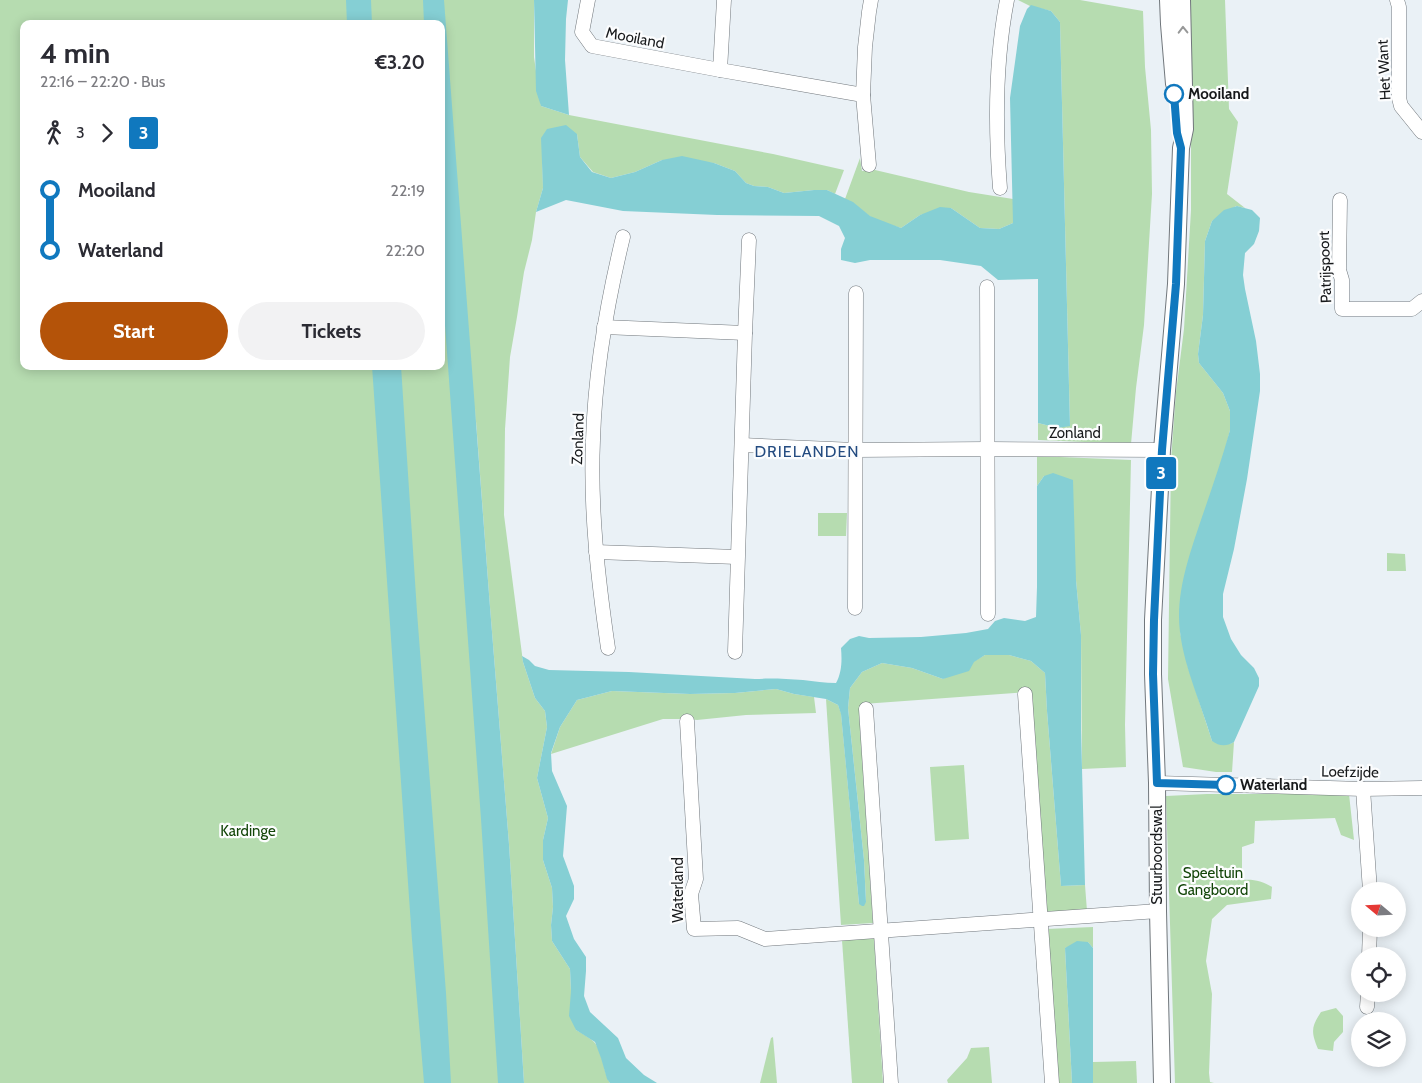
<!DOCTYPE html>
<html lang="en">
<head>
<meta charset="utf-8">
<style>
  :root { --surface:#fff; --page:#f2f2f3; --text:#2b2b33; --muted:#7c7c81; --accent:#b45309 }
  body { margin:0; font-family:Cabin,sans-serif; background:var(--page); color:var(--text); height:100vh; display:flex; flex-direction:column; font-size:19px; white-space:nowrap }
  * { box-sizing:border-box; margin:0 }
  p { font-size:16px; color:var(--muted) }
  .icon { flex:none; width:28px; height:28px; fill:none; stroke:currentColor; stroke-width:2; stroke-linecap:round; stroke-linejoin:round }
  .map { position:relative; flex:1; overflow:hidden }
  .panel { position:absolute; left:20px; top:20px; width:425px; height:350px; display:flex; flex-direction:column; background:var(--surface); border-radius:10px; box-shadow:0 2px 12px #0003 }
  .panel>* { flex:none }
  .badge { padding:0 10px; border-radius:4px; font-size:18px; line-height:32px }
  .needle { width:32px; rotate:289deg }
  .fabs { position:absolute; left:1351px; top:882px; display:grid; gap:10px }
  .fabs a { display:grid; place-items:center; width:55px; height:55px; border-radius:50%; background:var(--surface); box-shadow:0 2px 12px #0003; font-size:25px }
  .map>.badge { position:absolute; translate:-50% -50%; box-shadow:0 0 0 2px #fff }
  .legs { display:flex; align-items:center; gap:8px; height:55px; padding:0 20px; font-size:16px }
  .legs p { margin-inline-start:auto }
  .overview { display:flex; align-items:center; justify-content:space-between; height:85px; padding:0 20px }
  h1 { font-size:28px; font-weight:700; line-height:38px }
  .action { display:flex; gap:10px; margin-top:auto; padding:10px 20px }
  .action a { flex:1; height:58px; border-radius:30px; background:var(--accent); color:#fff; font-size:20px; font-weight:700; line-height:58px; text-align:center }
  .action a+a { background:var(--page); color:var(--text) }
  ul { padding:0 20px; list-style:none }
  li { display:flex; align-items:center; gap:18px; height:60px; font-size:19px }
  li i { display:grid; place-items:center; width:8px; height:100%; margin:0 6px; background:currentColor }
  li i::after { content:''; width:12px; height:12px; margin:-6px; border:4px solid; border-radius:50%; background:var(--surface) }
  li p { margin-inline-start:auto }
  li:first-child i { background:linear-gradient(#0000 50%,currentColor 0) }
  li:last-child i { background:linear-gradient(currentColor 50%,#0000 0) }
  .map>svg:first-child { display:block }
  .green { fill:#b6dcb0; fill-rule:evenodd }
  .water { fill:#85cfd4 }
  .lines { fill:none; stroke-linecap:round; stroke-linejoin:round }
  .minor-casing { stroke:#71777c; stroke-width:15 }
  .tertiary-casing { stroke:#71777c; stroke-width:18 }
  .minor { stroke:#fff; stroke-width:14 }
  .tertiary { stroke:#fff; stroke-width:16 }
  .oneway { stroke:#979898 }
  .line-1-casing { stroke:#fff; stroke-width:11 }
  .line-1 { stroke:#1078be; stroke-width:8 }
  .stop-1-dot { fill:#fff; stroke:#1078be; stroke-width:2.5 }
  .labels { text-anchor:middle; stroke-width:4.5; stroke-linejoin:round; paint-order:stroke }
  .street-label { font-size:15px; fill:#17191b; stroke:#fcfdfe }
  .stop-label { font-size:15px; font-weight:bold; fill:#17191b; stroke:#fcfdfe; text-anchor:start }
  .park-label { font-size:15px; fill:#124508; stroke:#fcfdfe }
  .neighbourhood-label { font-size:16px; letter-spacing:1px; fill:#234b80; stroke:#fcfdfe }
</style>
</head>
<body>
<div class="map">
<svg width="1422" height="1083" viewBox="0 0 1422 1083">
  <rect width="100%" height="100%" fill="#eaf1f6"/>
  <!-- green -->
  <g class="green">
    <path d="M 0,0 L 534,0 L 534,57 L 541,106 L 569,115 L 773,154 L 844,170 L 835,194 L 827,190 L 814,190 L 784,193 L 768,187 L 754,186 L 746,183 L 735,171 L 714,163 L 662,160 L 635,172 L 611,178 L 593,172 L 580,157 L 577,134 L 542,148 L 543,188 L 536,212 L 532,240 L 524,272 L 517,317 L 510,357 L 505,429 L 504,515 L 523,662 L 535,698 L 545,711 L 547,727 L 537,778 L 548,818 L 543,840 L 543,860 L 552,888 L 553,907 L 551,925 L 552,941 L 570,969 L 571,991 L 576,1030 C 582,1033 588,1037 593,1041 C 603,1050 603,1072 610,1083 L 524,1083 L 509,844 L 490,607 L 475,408 L 508,1083 L 0,1083 ZM 24,24 L 441,24 L 441,366 L 24,366 Z"/>
    <polygon points="1018,0 1080,0 1143,11 1145,67 1151,130 1152,194 1144,325 1136,388 1131,444 1038,440 1038,423 1058,428 1070,425 1060,22 1051,11 1030,6"/>
    <polygon points="1191,0 1225,0 1229,109 1238,122 1227,194 1245,208 1236,206 1212,221 1205,241 1203,315 1198,354 1199,363 1223,393 1230,411 1230,430 1180,632 1188,667 1212,741 1230,744 1234,742 1232,772 1216,772 1183,767 1168,679 1171,460 1176,392 1184,329 1191,210"/>
    <path d="M 860,158 L 862,171 L 875,170 L 969,192 L 1013,199 L 1013,223 L 999,229 L 980,228 L 951,208 L 920,215 L 901,228 C 891,225 880,222 871,217 C 862,211 855,203 845,199 Z"/>
    <polygon points="1037,456 1131,460 1125,725 1126,767 1082,769 1081,635 1076,580 1044,476 1037,486"/>
    <polygon points="818,513 847,513 846,536 818,536"/>
    <polygon points="1387,553 1405,554 1406,571 1387,571"/>
    <polygon points="985,655 1009,655 1031,661 1045,673 1047,711 1061,886 1085,885 1087,911 1045,913 1027,692 863,704 859,710 873,923 841,925 826,699 838,705 841,713 859,904 866,902 864,860 848,708 850,688 862,672 882,663 912,668 943,679"/>
    <polygon points="776,689 794,694 814,697 816,713 746,715 697,720 689,719 663,719 551,754 560,727 577,700 612,691 690,694 735,693"/>
    <polygon points="964,765 969,839 935,841 930,767"/>
    <path d="M 1207,794 L 1349,794 L 1354,840 L 1341,835 L 1335,818 L 1255,821 L 1254,843 L 1242,847 L 1242,880 C 1254,879 1262,881 1272,887 L 1271,899 L 1227,905 L 1212,919 L 1206,961 L 1212,994 L 1209,1073 L 1210,1082 L 1214,1083 L 1175,1083 L 1166,796 Z"/>
    <polygon points="1093,927 1093,948 1088,942 1065,948 1072,1083 1058,1083 1046,929"/>
    <polygon points="874,938 883,1083 852,1083 842,940"/>
    <path d="M 1336,1008 L 1343,1016 L 1343,1032 L 1334,1042 L 1333,1051 L 1318,1049 C 1311,1032 1311,1027 1321,1012 Z"/>
    <polygon points="773,1037 777,1083 760,1083 771,1038"/>
    <polygon points="989,1047 992,1083 948,1083 947,1080 967,1058 971,1048"/>
    <polygon points="1136,1061 1137,1083 1093,1083 1093,1062"/>
  </g>
  <!-- water -->
  <g class="water">
    <polygon points="346,0 371,0 372,24 347,24"/>
    <polygon points="423,0 444,0 490,607 509,844 524,1083 498,1083 481,819 441,270 441,24 424,24"/>
    <polygon points="534,0 568,0 566,19 565,60 569,115 541,106 536,91"/>
    <polygon points="1031,5 1051,11 1060,22 1070,426 1058,428 1038,423 1038,279 998,280 981,266 940,260 870,260 855,263 841,260 841,249 845,238 839,226 819,216 717,215 623,211 566,200 536,212 543,188 541,138 547,129 566,125 577,134 580,157 592,172 611,178 635,172 662,160 682,156 714,163 735,171 746,183 754,186 768,187 784,193 814,190 827,190 853,202 870,216 901,228 920,215 940,207 951,208 980,228 999,229 1013,223 1010,98 1020,26 1027,9"/>
    <path d="M 1237,206 L 1252,210 L 1260,218 L 1259,231 L 1254,244 L 1245,253 L 1243,275 L 1245,289 L 1256,341 L 1260,374 L 1260,391 L 1247,479 L 1234,549 L 1223,594 L 1223,617 L 1231,639 L 1241,655 L 1254,668 L 1259,678 L 1259,686 L 1234,742 C 1226,747 1219,746 1212,741 C 1202,706 1184,667 1180,632 C 1175,593 1190,553 1202,517 C 1212,488 1222,459 1230,430 L 1230,411 L 1223,393 L 1199,363 L 1198,354 L 1203,315 L 1205,241 L 1212,221 L 1224,210 Z"/>
    <polygon points="372,366 401,366 417,612 446,993 451,1083 424,1083 412,940"/>
    <path d="M 1053,473 L 1073,480 L 1076,580 L 1081,635 L 1081,729 L 1085,885 L 1061,886 L 1047,711 L 1045,673 L 1031,661 L 1009,655 L 985,655 L 974,662 L 969,671 L 943,679 L 912,668 L 882,663 L 862,672 L 850,688 L 848,708 L 864,860 L 866,902 L 864,906 L 862,906 L 859,904 L 841,714 L 838,705 L 826,699 L 794,694 L 776,689 L 735,693 L 690,694 L 612,691 L 577,700 L 560,727 L 551,753 L 552,771 L 567,806 L 563,856 L 574,886 L 574,899 L 566,916 L 574,939 L 586,957 L 586,971 L 584,996 L 590,1012 L 618,1038 L 626,1058 L 644,1075 L 657,1083 L 610,1083 L 607,1079 L 601,1058 L 595,1042 L 576,1030 L 569,1016 L 571,991 L 570,969 L 552,941 L 551,925 L 553,907 L 552,888 L 543,860 L 543,840 L 548,818 L 537,778 L 547,727 L 545,711 L 535,698 L 523,662 L 522,656 L 529,660 L 535,666 L 549,670 L 629,672 L 755,679 C 771,678 787,679 803,680 C 814,681 825,683 836,683 C 842,672 842,660 841,648 L 850,639 L 859,636 L 869,638 L 921,637 L 966,633 L 988,629 L 995,621 L 1004,618 L 1025,621 L 1036,617 L 1037,587 L 1037,486 L 1044,476 Z"/>
    <polygon points="1077,941 1088,942 1093,948 1093,1083 1072,1083 1065,948"/>
  </g>
  <g class="lines">
    <defs>
      <g id="minor">
        <polyline points="588,0 582,32 592,46 720,70 863,95"/>
        <polyline points="1397,0 1399,7 1399,98 1401,106 1422,132"/>
        <polyline points="720,70 724,0"/>
        <polyline points="869,165 863,95 865,47 869,12 871,0"/>
        <path d="M 1000,188 C 995,125 995,62 1007,0"/>
        <polyline points="1340,200 1339,270 1342,280 1342,309 1412,309 1422,301"/>
        <polyline points="987,287 988,614"/>
        <polyline points="604,327 745,333"/>
        <polyline points="742,445 855,450 988,449 1162,450"/>
        <polyline points="596,552 737,557"/>
        <polyline points="855,608 856,293"/>
        <path d="M 608,648 C 598,579 590,509 593,440 C 595,371 607,303 623,237"/>
        <polyline points="735,652 745,333 749,240"/>
        <polyline points="1025,694 1052,1083"/>
        <polyline points="866,709 891,1083"/>
        <polyline points="687,721 696,879 691,894 694,929 738,928 765,939 1158,911"/>
        <polyline points="1157,783 1363,789 1422,788"/>
        <polyline points="1363,789 1370,891"/>
        <polyline points="1369,956 1370,929"/>
        <polyline points="1367,1007 1368,994"/>
      </g>
      <g id="tertiary">
        <polyline points="1168,0 1169,24 1174,84"/>
        <polyline points="1162,1083 1158,911 1157,783 1153,674 1153,620 1162,450 1176,284 1181,148 1185,129 1182,0"/>
      </g>
    </defs>
    <!-- minor casing -->
    <use href="#minor" class="minor-casing"/>
    <!-- tertiary casing -->
    <use href="#tertiary" class="tertiary-casing"/>
    <!-- minor -->
    <use href="#minor" class="minor"/>
    <!-- tertiary -->
    <use href="#tertiary" class="tertiary"/>
  </g>
  <!-- one-way arrows -->
  <defs><path id="oneway-chevron" d="M-2-3.5L2.5 0L-2 3.5" fill="none" stroke-width="1.6" stroke-linecap="round" stroke-linejoin="round" transform="scale(1.25)"/></defs>
  <use class="oneway" href="#oneway-chevron" transform="translate(1183 30) rotate(-91)"/>
  <g class="lines">
    <defs>
      <polyline id="line-1" points="1174,94 1177,133 1181,148 1176,284 1162,450 1154,620 1153,674 1157,783 1226,785"/>
    </defs>
    <!-- line-1 casing -->
    <use href="#line-1" class="line-1-casing"/>
    <!-- line-1 -->
    <use href="#line-1" class="line-1"/>
  </g>
  <!-- markers -->
  <g class="stop-1-dot">
    <circle cx="1174" cy="94" r="9"/>
    <circle cx="1226" cy="785" r="9"/>
  </g>
  <g class="labels">
    <!-- street labels -->
    <g class="street-label">
      <text transform="translate(635 38) rotate(11)" y="5">Mooiland</text>
      <text transform="translate(1384 70) rotate(-93)" y="5">Het Want</text>
      <text transform="translate(1325 267) rotate(-92)" y="5">Patrijspoort</text>
      <text x="1075" y="438">Zonland</text>
      <text transform="translate(578 439) rotate(-88)" y="5">Zonland</text>
      <text transform="translate(1350 772) rotate(1)" y="5">Loefzijde</text>
      <text transform="translate(1157 855) rotate(-90)" y="5">Stuurboordswal</text>
      <text transform="translate(678 890) rotate(-90)" y="5">Waterland</text>
    </g>
    <!-- stop labels -->
    <g class="stop-label">
      <text x="1188" y="99">Mooiland</text>
      <text x="1240" y="790">Waterland</text>
    </g>
    <!-- park labels -->
    <g class="park-label">
      <text x="248" y="836">Kardinge</text>
      <text x="1213" y="878">Speeltuin<tspan x="1213" dy="17">Gangboord</tspan></text>
    </g>
    <!-- neighbourhood labels -->
    <g class="neighbourhood-label">
      <text x="807" y="457">DRIELANDEN</text>
    </g>
  </g>
</svg>
<div class="fabs">
<a><svg class="needle" viewBox="-14 -14 28 28"><path d="M0-13l5 13h-10z" fill="#e53935"/><path d="M0 13l5-13h-10z" fill="#7c7c81"/></svg></a>
<a><svg class="icon" aria-label="locate" viewBox="0 0 24 24"><circle cx="12" cy="12" r="6"/><path d="M12 2v4M12 18v4M2 12h4M18 12h4"/></svg></a>
<a><svg class="icon" aria-label="layers" viewBox="0 0 24 24"><path d="M12 4l9 5-9 5-9-5zM3 14l9 5 9-5"/></svg></a>
</div>
<b class="badge" style="left:1161px;top:473px;background:#1078be;color:#fff">3</b>
<section class="panel">
<div class="overview"><div><h1>4 min</h1><p>22:16 – 22:20 · Bus</p></div><b>€3.20</b></div>
<div class="legs"><svg class="icon" aria-label="walk" viewBox="0 0 24 24"><circle cx="13" cy="4" r="2"/><path d="M13 8l-2 6 4 7M11 14l-3 7M7 12l3-4h3l4 4"/></svg>3<svg class="icon" aria-label="forward" viewBox="0 0 24 24"><path d="M9 5l7 7-7 7"/></svg><b class="badge" style="background:#1078be;color:#fff">3</b></div>
<ul>
<li><i style="color:#1078be"></i><b>Mooiland</b><p>22:19</p></li>
<li><i style="color:#1078be"></i><b>Waterland</b><p>22:20</p></li>
</ul>
<div class="action"><a>Start</a><a>Tickets</a></div>
</section>
</div>
</body>
</html>
